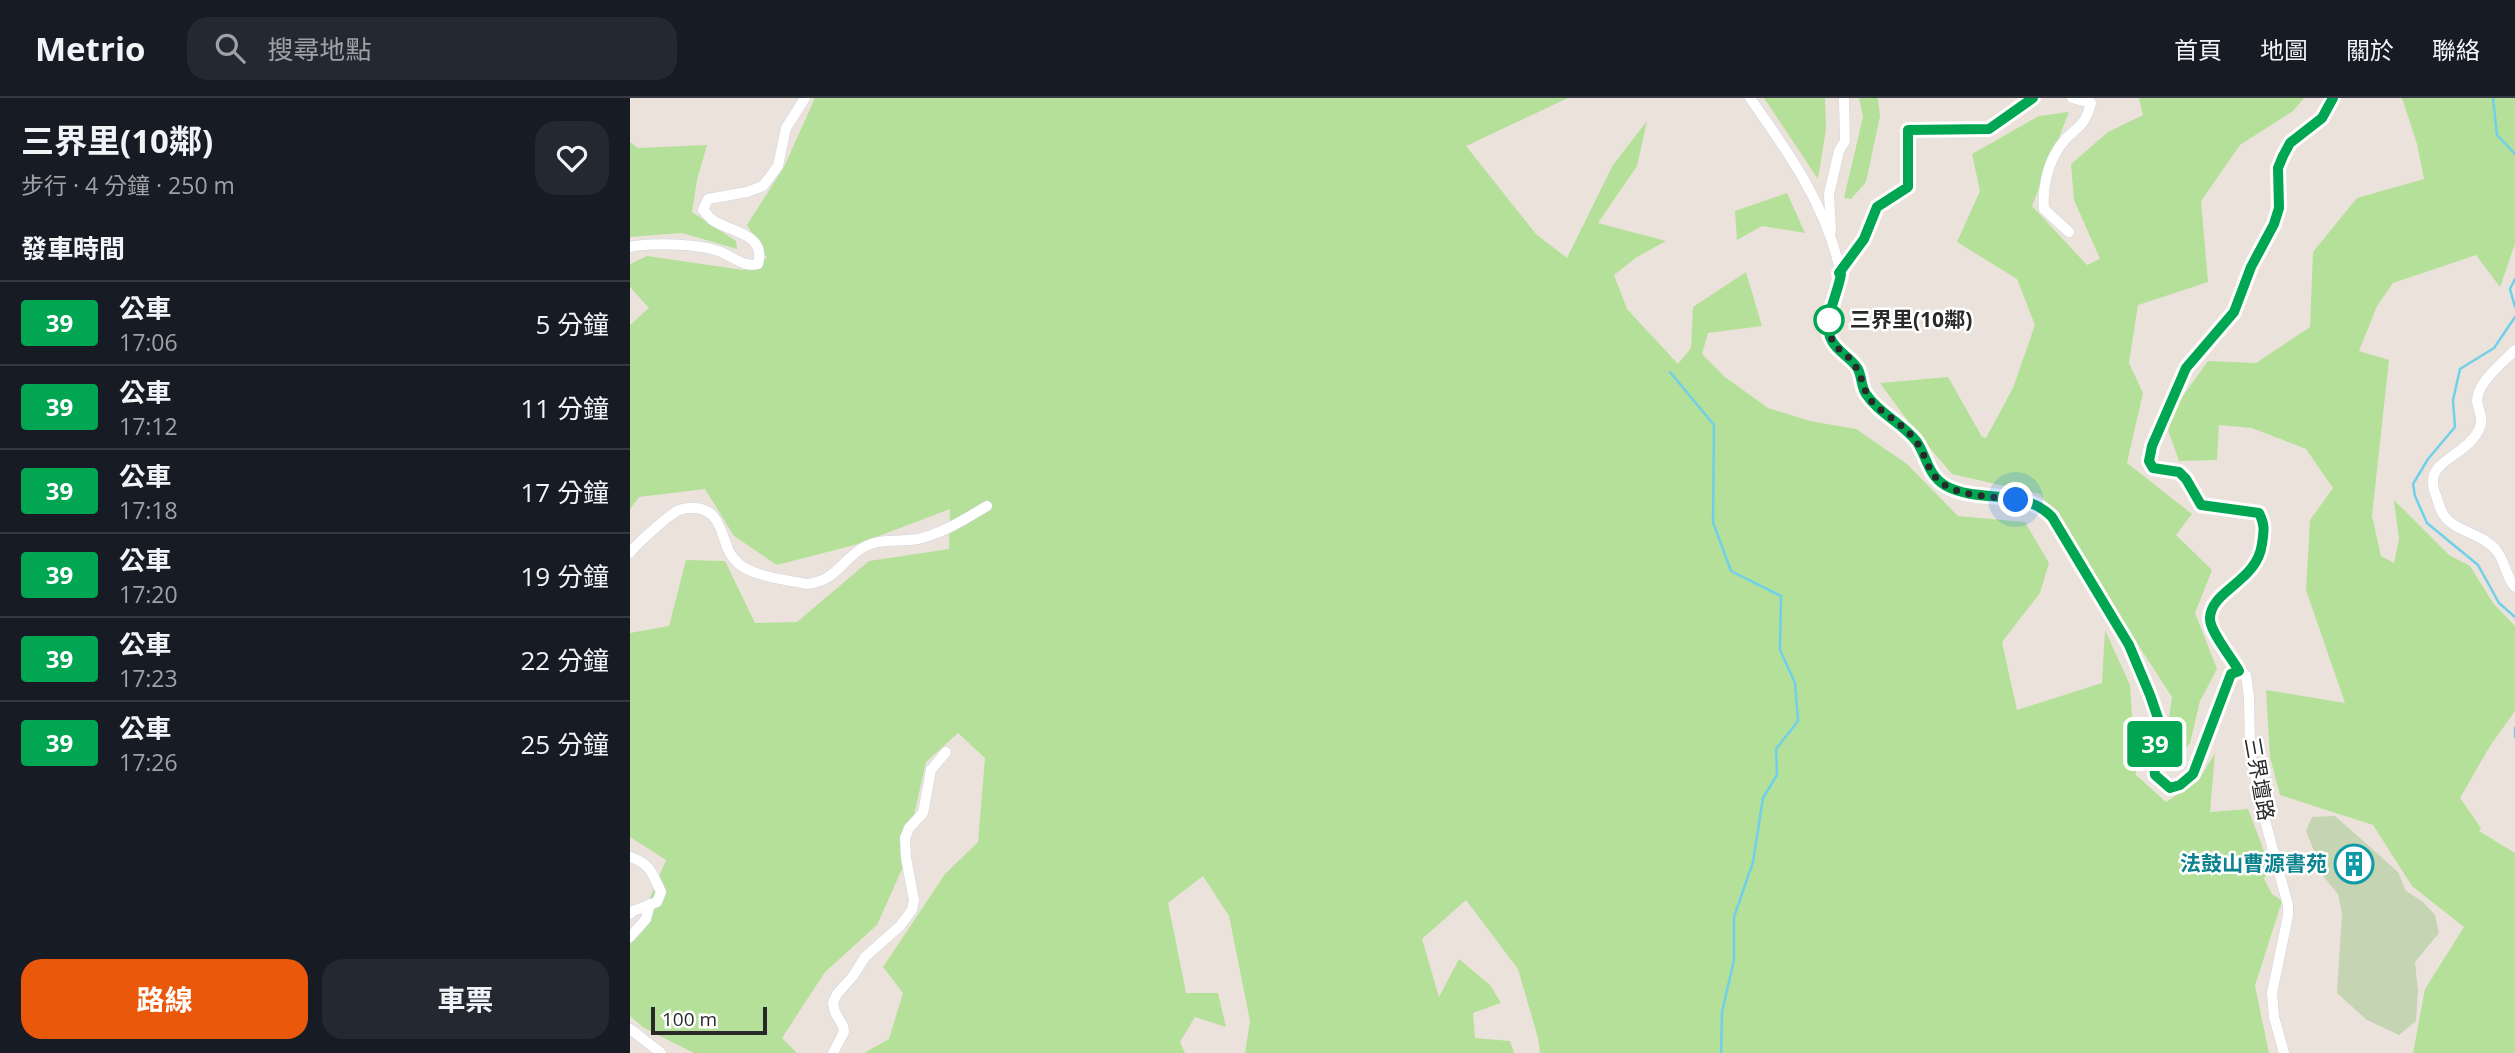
<!DOCTYPE html>
<html lang="zh-TW">
<head>
<meta charset="utf-8">
<style>
  :root { --surface:#171b24; --page:#242831; --text:#f1f3f6; --muted:#9ea1a6; --line:#363941; --accent:#ea580c }
  body { margin:0; font-family:"Open Sans","Noto Sans TC",sans-serif; background:var(--page); color:var(--text); height:100vh; display:flex; flex-direction:column; font-size:26px; white-space:nowrap }
  * { box-sizing:border-box; margin:0 }
  p { font-size:23px; color:var(--muted) }
  .icon { flex:none; width:38px; height:38px; fill:none; stroke:currentColor; stroke-width:2; stroke-linecap:round; stroke-linejoin:round }
  .map { position:relative; flex:1; overflow:hidden }
  .drawer { display:flex; flex-direction:column; background:var(--surface); width:630px }
  .drawer>* { flex:none }
  .badge { padding:0 14px; border-radius:5px; font-size:24px; line-height:46px }
  .scale { position:absolute; left:21px; bottom:18px; width:116px; box-sizing:border-box; padding-left:7px; border:4px solid #292929; border-top:0; font-size:19px; line-height:24px; white-space:nowrap; color:#292929; -webkit-text-stroke:5px #fff; paint-order:stroke }
  .you { position:absolute; width:35px; height:35px; margin:-18px; border:5px solid #fff; border-radius:50%; background:#1a73e8; box-shadow:0 0 0 10px #1a73e833 }
  .map>.badge { position:absolute; translate:-50% -50%; box-shadow:0 0 0 4px #fff }
  h2 { padding:0 21px; font-size:26px; line-height:63px }
  .round { display:grid; place-items:center; flex:none; width:74px; height:74px; border-radius:21px; background:var(--page) }
  .head { display:flex; align-items:center; justify-content:space-between; height:119px; padding:0 21px }
  h1 { font-size:33px; font-weight:700; line-height:52px }
  .cta { display:flex; gap:14px; margin-top:auto; padding:14px 21px }
  .cta a { flex:1; height:80px; border-radius:21px; background:var(--accent); color:#fff; font-size:28px; font-weight:700; line-height:80px; text-align:center }
  .cta a+a { background:var(--page); color:var(--text) }
  ul { padding:0; list-style:none }
  li { display:flex; align-items:center; gap:21px; height:84px; padding:0 21px; border-top:2px solid var(--line) }
  li div { flex:1 }
  li b { display:block; font-size:26px }
  li em { font-style:normal }
  li .badge { min-width:77px; font-weight:700; text-align:center }
  header { display:flex; align-items:center; gap:42px; box-sizing:border-box; height:98px; padding:0 35px; background:var(--surface); border-bottom:2px solid var(--line) }
  header strong { font-size:33px }
  nav { display:flex; gap:38px; margin-inline-start:auto; font-size:24px }
  .search { width:490px; height:63px; background:var(--page); display:flex; align-items:center; gap:18px; box-sizing:border-box; padding:0 24px; border-radius:21px; color:var(--muted); font-size:26px }
  main { display:flex; flex:1; min-height:0 }
  .map>svg:first-child { display:block }
  .green { fill:#b5e099 }
  .cemetery { fill:#c5d4b3 }
  .lines { fill:none; stroke-linecap:round; stroke-linejoin:round }
  .stream { stroke:#70d0ea; stroke-width:2.5 }
  .minor-casing { stroke:#d0d4e1; stroke-width:11 }
  .minor { stroke:#fff; stroke-width:10 }
  .line-casing { stroke:#fff; stroke-width:16 }
  .line { stroke:#00a651; stroke-width:10 }
  .walk { stroke:#292929; stroke-width:7; stroke-dasharray:0 12.6 }
  .stop-dot { fill:#fff; stroke:#00a651; stroke-width:3.5 }
  .labels { text-anchor:middle; stroke-width:5; stroke-linejoin:round; paint-order:stroke }
  .stop-label { font-size:21px; font-weight:bold; fill:#292929; stroke:#fff; text-anchor:start }
  .street-label { font-size:21px; fill:#292929; stroke:#fff }
  .culture-label { font-size:21px; font-weight:bold; fill:#0d838f; stroke:#fff; text-anchor:end }
</style>
</head>
<body>
<header>
<strong>Metrio</strong>
<div class="search"><svg class="icon" aria-label="search" viewBox="0 0 24 24"><circle cx="10" cy="10" r="6"/><path d="M15 15l6 6"/></svg>搜尋地點</div>
<nav><a>首頁</a><a>地圖</a><a>關於</a><a>聯絡</a></nav>
</header>
<main>
<section class="drawer">
<div class="head"><div><h1>三界里(10鄰)</h1><p>步行 · 4 分鐘 · 250 m</p></div><a class="round"><svg class="icon" aria-label="heart" viewBox="0 0 24 24"><path d="M12 20l-8-8c-3-5 5-10 8-4 3-6 11-1 8 4z"/></svg></a></div>
<h2>發車時間</h2>
<ul>
<li><span class="badge" style="background:#00a651;color:#fff">39</span><div><b>公車</b><p>17:06</p></div><em>5 分鐘</em></li>
<li><span class="badge" style="background:#00a651;color:#fff">39</span><div><b>公車</b><p>17:12</p></div><em>11 分鐘</em></li>
<li><span class="badge" style="background:#00a651;color:#fff">39</span><div><b>公車</b><p>17:18</p></div><em>17 分鐘</em></li>
<li><span class="badge" style="background:#00a651;color:#fff">39</span><div><b>公車</b><p>17:20</p></div><em>19 分鐘</em></li>
<li><span class="badge" style="background:#00a651;color:#fff">39</span><div><b>公車</b><p>17:23</p></div><em>22 分鐘</em></li>
<li><span class="badge" style="background:#00a651;color:#fff">39</span><div><b>公車</b><p>17:26</p></div><em>25 分鐘</em></li>
</ul>
<div class="cta"><a>路線</a><a>車票</a></div>
</section>
<div class="map">
<svg width="1885" height="955" viewBox="0 0 1885 955">
  <rect width="100%" height="100%" fill="#ebe3db"/>
  <!-- green -->
  <g class="green">
    <polygon points="185,0 938,0 836,48 906,136 937,160 983,67 1017,23 1007,68 968,125 1036,143 1007,159 984,177 997,211 1048,266 1061,250 1063,209 1116,174 1132,228 1078,235 1072,256 1095,279 1138,310 1180,323 1226,331 1277,366 1328,418 1395,424 1419,465 1410,495 1372,544 1387,612 1472,585 1475,532 1500,587 1506,677 1536,704 1568,683 1585,655 1580,714 1618,711 1640,769 1634,781 1642,796 1652,803 1625,888 1639,955 910,955 908,940 888,871 836,802 792,841 809,899 829,861 860,887 871,905 843,915 845,940 880,943 884,955 615,955 620,923 599,818 573,778 538,805 556,895 588,895 596,929 565,919 550,944 555,955 234,955 259,941 273,895 253,869 315,776 348,744 355,660 328,635 296,664 272,771 247,827 195,874 152,940 167,955 64,955 14,930 0,918 0,848 36,762 0,739 0,535 39,528 56,462 95,463 125,525 167,524 239,463 319,451 320,411 228,446 147,467 104,438 75,391 9,399 0,411 0,227 19,210 0,189 0,166 17,158 113,172 137,160 117,127 154,69"/>
    <polygon points="1134,0 1195,0 1196,31 1188,81"/>
    <polygon points="1229,0 1248,0 1250,18 1236,84 1221,101 1214,100 1233,19"/>
    <polygon points="1509,0 1674,0 1663,13 1610,47 1571,103 1578,184 1508,207 1499,265 1513,295 1497,365 1562,416 1546,437 1582,472 1565,515 1587,571 1570,603 1560,645 1541,671 1533,662 1542,599 1410,396 1322,376 1282,329 1250,285 1318,279 1352,339 1356,340 1383,290 1405,227 1387,181 1327,144 1350,93 1342,56 1409,18 1439,14 1402,108 1457,167 1470,161 1444,102 1441,66 1478,34 1513,17"/>
    <polygon points="1772,0 1885,0 1885,146 1870,189 1846,157 1763,185 1747,208 1729,253 1759,262 1742,418 1751,458 1764,465 1769,441 1764,402 1819,457 1840,468 1863,505 1885,528 1885,613 1860,648 1830,700 1851,730 1849,733 1885,755 1885,955 1783,955 1795,891 1834,829 1782,788 1743,727 1650,697 1640,659 1636,592 1715,605 1676,492 1680,422 1703,390 1676,351 1622,330 1589,327 1587,362 1549,363 1535,323 1578,263 1626,265 1680,229 1683,154 1727,100 1794,81 1787,46"/>
    <polygon points="0,44 8,50 77,47 67,82 62,114 106,143 107,151 52,135 0,139"/>
    <polygon points="1157,95 1175,135 1132,128 1107,142 1105,113"/>
  </g>
  <!-- cemetery -->
  <polygon class="cemetery" points="1705,718 1768,774 1776,793 1792,803 1805,817 1809,835 1785,864 1788,893 1786,923 1769,937 1737,922 1707,895 1712,816 1708,796 1684,767 1684,753 1676,733 1682,719"/>
  <g class="lines">
    <!-- stream -->
    <g class="stream">
      <polyline points="1863,0 1867,37 1885,56"/>
      <polyline points="1885,181 1880,191 1885,209"/>
      <polyline points="1885,219 1864,250 1830,271 1823,302 1825,329 1798,361 1783,386 1785,398 1797,425 1848,467 1869,505 1885,519"/>
      <polyline points="1040,274 1084,327 1083,424 1101,473 1151,498 1150,552 1165,585 1168,623 1146,651 1147,677 1133,700 1123,764 1104,819 1104,862 1092,914 1091,955"/>
      <polyline points="1885,630 1885,639"/>
    </g>
    <defs>
      <g id="minor">
        <path d="M 1120,0 C 1159,55 1198,110 1211,177 C 1215,198 1193,216 1200,238 C 1204,252 1219,258 1227,270 C 1232,277 1231,288 1235,295 C 1243,307 1256,314 1267,323 C 1273,329 1279,336 1285,342 C 1293,352 1294,366 1301,375 C 1325,404 1369,394 1401,404 C 1410,406 1416,413 1422,419 L 1499,546 L 1520,597 L 1529,623 L 1523,656 L 1525,677 L 1540,690 L 1550,687 L 1563,676 L 1601,576 L 1609,573"/>
        <polyline points="1201,133 1199,96 1209,53 1215,43 1214,0"/>
        <path d="M 1439,134 L 1414,111 C 1412,90 1418,65 1430,48 C 1445,27 1453,34 1461,5 L 1442,0"/>
        <path d="M 0,149 C 20,144 69,146 88,153 C 102,157 112,170 128,166 C 137,134 97,134 81,121 C 78,118 76,115 73,112 L 78,101 L 117,94 L 133,88 L 148,68 L 156,30 L 175,0"/>
        <polyline points="1209,175 1234,141 1247,109 1278,89 1278,32 1359,31 1403,0"/>
        <path d="M 1885,252 C 1873,265 1847,284 1847,303 C 1848,312 1854,320 1850,329 C 1843,348 1821,356 1808,370 C 1802,377 1802,387 1805,395 C 1808,402 1809,410 1813,416 C 1824,434 1852,435 1866,452 C 1875,462 1876,480 1885,489"/>
        <path d="M 0,455 C 5,447 40,416 49,412 C 60,408 76,409 84,419 C 96,434 93,453 109,466 C 122,478 158,482 176,486 C 207,483 211,462 234,449 C 250,440 271,444 288,441 C 314,435 335,421 357,408"/>
        <path d="M 0,759 C 21,766 22,775 31,794 L 27,804 L 3,813 L 0,816"/>
        <polyline points="0,839 16,821 20,806"/>
        <polyline points="0,931 31,955"/>
        <polyline points="203,955 214,934 213,928 205,914 203,905 207,896 223,878 235,859 270,828 282,812 284,802 276,760 275,740 279,730 293,715 301,672 316,654"/>
        <path d="M 1654,955 L 1644,919 L 1642,895 L 1658,818 L 1658,807 L 1631,708 L 1620,653 L 1619,599 L 1616,577 C 1606,570 1601,558 1593,548 C 1555,491 1626,497 1632,446 C 1634,433 1634,426 1629,415 L 1571,406 L 1556,381 L 1549,374 L 1523,370 L 1519,363 L 1522,348 L 1556,270 L 1604,214 L 1621,169 L 1644,126 L 1649,110 L 1649,70 L 1653,58 L 1660,45 L 1692,20 L 1703,0"/>
      </g>
    </defs>
    <!-- minor casing -->
    <use href="#minor" class="minor-casing"/>
    <!-- minor -->
    <use href="#minor" class="minor"/>
  </g>
  <g class="lines">
    <defs>
      <path id="line" d="M 1403,0 L 1359,31 L 1278,32 L 1278,89 L 1247,109 L 1234,141 L 1209,175 L 1211,176 C 1208,196 1194,219 1200,239 C 1205,253 1221,259 1228,271 C 1232,279 1231,289 1236,296 C 1249,316 1273,325 1287,344 C 1297,359 1298,378 1316,388 C 1350,406 1393,389 1422,419 L 1499,547 L 1520,597 L 1529,623 L 1523,656 L 1525,677 L 1540,690 L 1550,687 L 1563,676 L 1601,576 L 1609,573 C 1602,560 1579,533 1580,520 C 1581,492 1627,484 1632,446 C 1634,433 1635,427 1629,415 L 1571,407 L 1556,381 L 1549,374 L 1523,370 L 1519,363 L 1522,348 L 1556,270 L 1604,214 L 1621,169 L 1644,126 L 1649,110 L 1648,70 L 1653,58 L 1660,45 L 1692,20 L 1703,0"/>
    </defs>
    <!-- line casing -->
    <use href="#line" class="line-casing"/>
    <!-- line -->
    <use href="#line" class="line"/>
    <!-- walk -->
    <path class="walk" d="M 1199,222 L 1199,219 C 1198,258 1216,247 1228,273 C 1234,285 1234,296 1244,306 C 1258,319 1277,329 1288,346 C 1297,360 1298,376 1313,386 C 1332,399 1364,398 1386,402"/>
  </g>
  <!-- icons -->
  <defs>
    <symbol id="building-ring" viewBox="-11 -11 22 22"><circle r="9.5" fill="#fff" stroke="#0f9aa8" stroke-width="1.5"/><path d="M-4-6H4V6H1V3H-1V6H-4ZM-2.5-4.3h1.7v1.8h-1.7ZM.8-4.3h1.7v1.8H.8ZM-2.5-1h1.7V.8h-1.7ZM.8-1h1.7V.8H.8Z" fill="#0f9aa8"/></symbol>
  </defs>
  <g fill-rule="evenodd">
    <use href="#building-ring" x="1702" y="744" width="44" height="44"/>
  </g>
  <!-- markers -->
  <circle class="stop-dot" cx="1199" cy="222" r="14"/>
  <g class="labels">
    <!-- stop labels -->
    <g class="stop-label">
      <text x="1220" y="229">三界里(10鄰)</text>
    </g>
    <!-- street labels -->
    <g class="street-label">
      <text transform="translate(1629 681) rotate(80)" y="7">三界壇路</text>
    </g>
    <!-- culture labels -->
    <g class="culture-label">
      <text x="1697" y="773">法鼓山曹源書苑</text>
    </g>
  </g>
</svg>
<div class="scale">100 m</div>
<div class="you" style="left:1386px;top:402px"></div>
<b class="badge" style="left:1525px;top:646px;background:#00a651;color:#fff">39</b>
</div>
</main>
</body>
</html>
